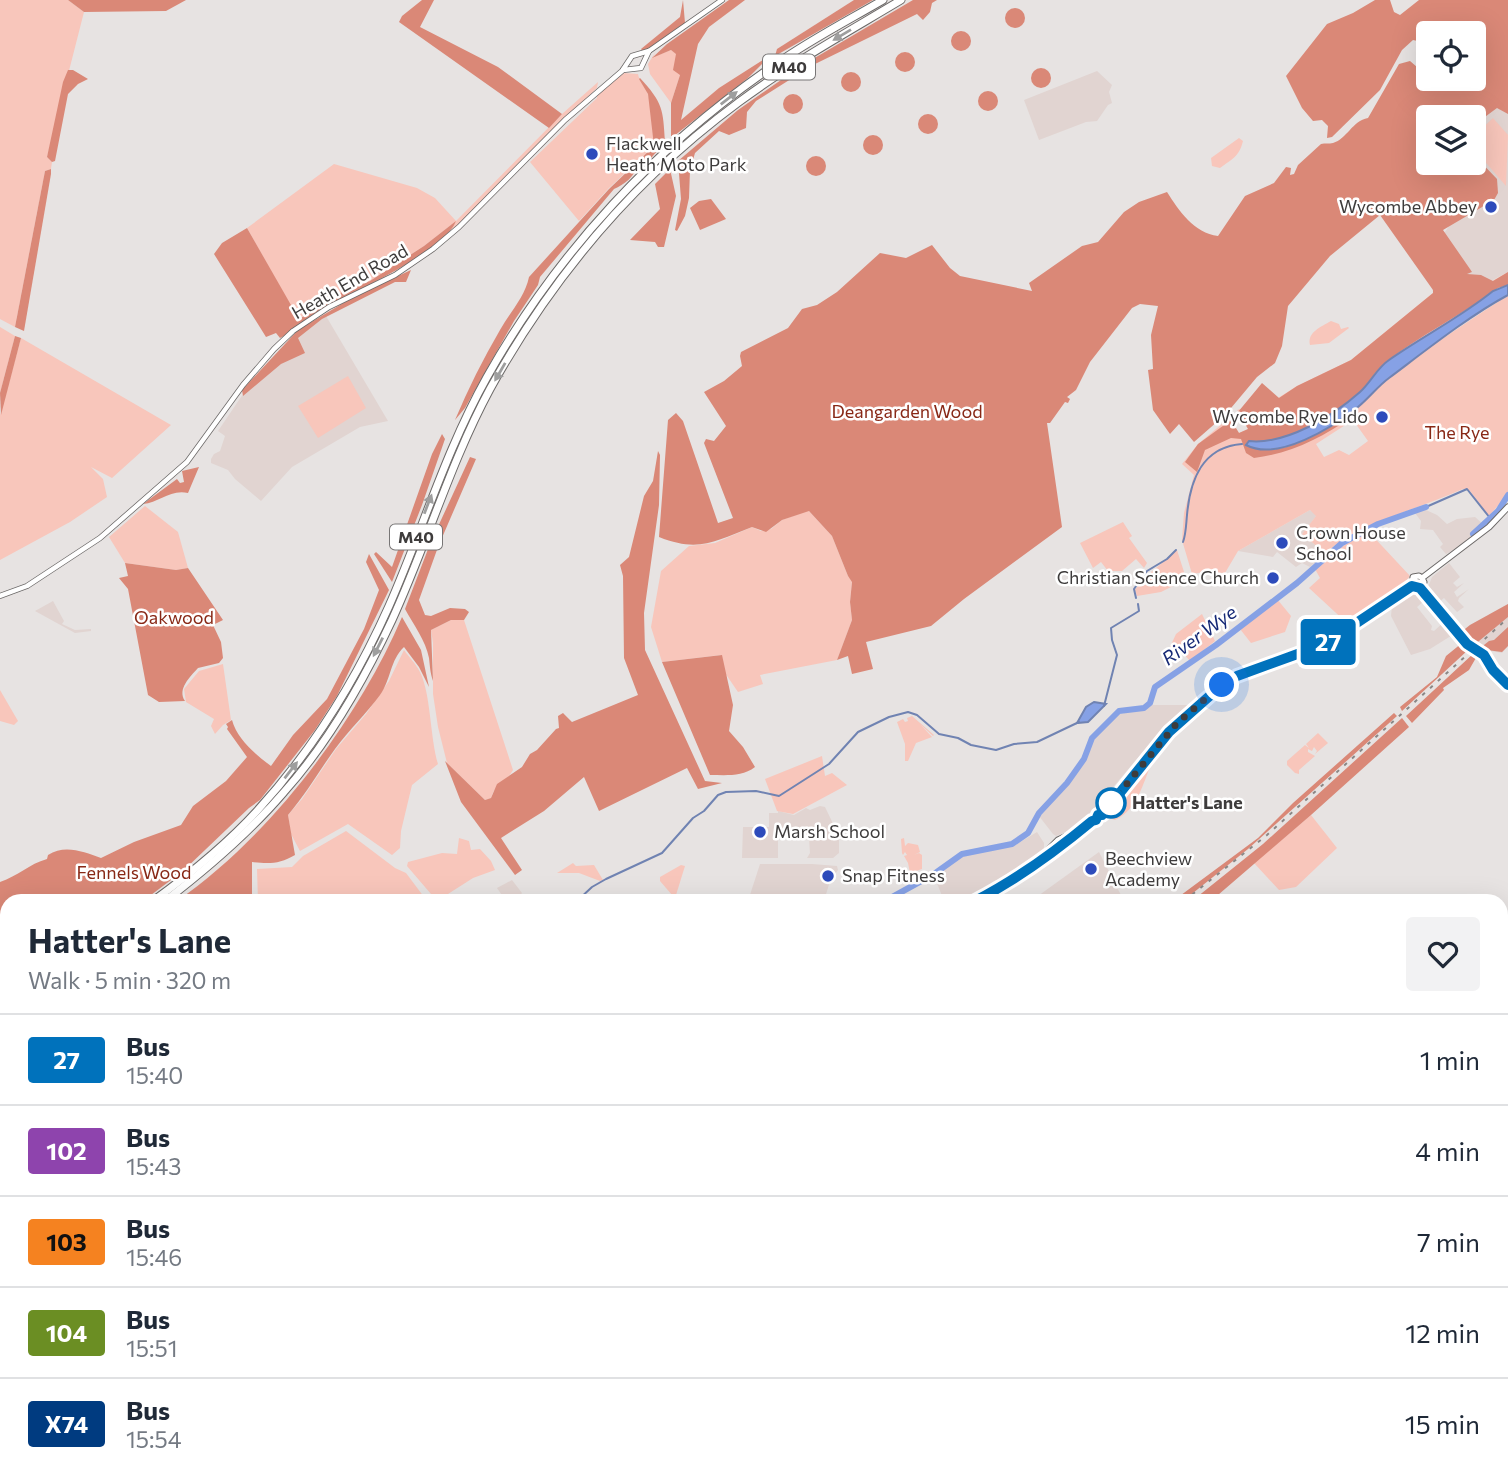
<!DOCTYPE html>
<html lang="en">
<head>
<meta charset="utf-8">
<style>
  :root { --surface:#fff; --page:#f2f2f3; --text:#1f2937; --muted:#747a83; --line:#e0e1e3 }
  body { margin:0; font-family:Commissioner,sans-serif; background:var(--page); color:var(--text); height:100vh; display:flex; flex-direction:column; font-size:26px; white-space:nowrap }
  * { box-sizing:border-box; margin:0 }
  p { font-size:23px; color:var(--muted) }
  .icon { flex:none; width:38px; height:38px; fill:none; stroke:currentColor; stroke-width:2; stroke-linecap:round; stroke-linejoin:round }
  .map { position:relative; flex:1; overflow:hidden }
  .panel { position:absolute; left:0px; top:894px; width:1508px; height:590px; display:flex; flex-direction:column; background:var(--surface); border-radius:21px 21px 0 0; box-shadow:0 7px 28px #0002 }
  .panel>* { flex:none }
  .badge { padding:0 14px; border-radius:5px; font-size:24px; line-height:46px }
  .tools { position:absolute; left:1416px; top:21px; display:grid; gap:14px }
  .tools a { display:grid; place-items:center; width:70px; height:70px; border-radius:7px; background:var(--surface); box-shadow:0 7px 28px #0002; font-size:35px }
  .you { position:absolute; width:35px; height:35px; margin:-18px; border:5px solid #fff; border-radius:50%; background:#1a73e8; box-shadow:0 0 0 10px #1a73e833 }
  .map>.badge { position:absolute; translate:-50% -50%; box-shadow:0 0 0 4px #fff }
  .round { display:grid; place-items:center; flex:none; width:74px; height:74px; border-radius:7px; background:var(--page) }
  .summary { display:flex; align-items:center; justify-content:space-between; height:119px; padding:0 28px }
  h1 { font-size:33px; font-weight:700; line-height:52px }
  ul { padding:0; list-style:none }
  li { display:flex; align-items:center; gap:21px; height:91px; padding:0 28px; border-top:2px solid var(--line) }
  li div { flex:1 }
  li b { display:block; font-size:26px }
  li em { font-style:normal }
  li .badge { min-width:77px; font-weight:700; text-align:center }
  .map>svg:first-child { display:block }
  .built { fill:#e1d4d1 }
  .green { fill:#f8c6bb; fill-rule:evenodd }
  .forest { fill:#da8877 }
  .water { fill:#86a1e5; stroke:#7083b2; stroke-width:2 }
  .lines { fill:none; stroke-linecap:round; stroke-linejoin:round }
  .stream { stroke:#7083b2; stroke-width:2 }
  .river { stroke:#86a1e5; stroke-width:6 }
  .tertiary-casing { stroke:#6c6968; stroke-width:6 }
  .primary-casing { stroke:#6c6968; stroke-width:7 }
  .motorway-casing { stroke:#6c6968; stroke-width:9 }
  .tertiary { stroke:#fff; stroke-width:4.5 }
  .primary { stroke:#fff; stroke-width:5 }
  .motorway { stroke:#fff; stroke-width:7 }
  .rail { stroke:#8a8786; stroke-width:2; stroke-dasharray:3.5 7; stroke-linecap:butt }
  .oneway { fill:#9e9e9e }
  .line-casing { stroke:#fff; stroke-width:16 }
  .line { stroke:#0072bc; stroke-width:10 }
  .walk { stroke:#3e3c3c; stroke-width:7; stroke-dasharray:0 12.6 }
  .poi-dot { fill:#2d4bbb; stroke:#fff; stroke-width:2.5 }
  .stop-dot { fill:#fff; stroke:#0072bc; stroke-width:3.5 }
  .labels { text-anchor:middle; stroke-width:5; stroke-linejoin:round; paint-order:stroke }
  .shield { fill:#fff; stroke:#787676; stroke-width:2 }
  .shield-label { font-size:16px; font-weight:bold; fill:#3e3c3c }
  .poi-label { font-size:18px; fill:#3e3c3c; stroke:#fff; text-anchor:start }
  .street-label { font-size:18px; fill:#3e3c3c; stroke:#fff }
  .park-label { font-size:18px; fill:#882816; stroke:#fff }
  .stop-label { font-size:18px; font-weight:bold; fill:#3e3c3c; stroke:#fff; text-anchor:start }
  .water-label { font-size:19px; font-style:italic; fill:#162976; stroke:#fff }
</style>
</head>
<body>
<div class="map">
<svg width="1508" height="1483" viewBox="0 0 1508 1483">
  <rect width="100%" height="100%" fill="#e7e3e2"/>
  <!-- built -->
  <g class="built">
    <polygon points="1097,71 1112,85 1109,92 1112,103 1108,105 1097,121 1086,122 1039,140 1024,100"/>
    <polygon points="1508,100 1508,272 1457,299 1433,293 1428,256 1452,222 1474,163 1474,120"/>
    <polygon points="326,316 388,421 360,427 292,467 261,501 235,479 228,470 211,463 211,459 214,454 220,451 225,436 218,431 241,397 291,340"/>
    <polygon points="1310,510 1317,515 1302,534 1325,553 1310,567 1302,563 1296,567 1277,552 1273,557 1238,551"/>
    <polygon points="1421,510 1426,510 1437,515 1447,524 1457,519 1475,517 1485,526 1463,545 1446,554 1440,547 1443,544 1433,530 1420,529 1421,521 1415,513"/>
    <polygon points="1449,563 1460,577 1453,583 1457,587 1464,583 1454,592 1457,597 1469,589 1459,598 1458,601 1464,607 1457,612 1444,598 1435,605 1427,590 1432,577"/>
    <polygon points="1409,593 1416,593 1424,601 1417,607 1432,626 1431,630 1434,631 1444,622 1454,634 1430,649 1411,655 1391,616 1392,606"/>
    <polygon points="53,601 64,621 62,624 75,630 91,629 91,631 75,633 35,611"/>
    <polygon points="1508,604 1508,646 1502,653 1479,649 1460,633 1470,625"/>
    <polygon points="1151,705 1188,705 1141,754 1087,818 1068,831 1056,836 1053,834 1039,816 1078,771 1096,734 1118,714 1145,710"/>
    <polygon points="820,806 825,807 839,836 839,853 833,858 807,858 810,853 809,838 778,838 778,858 742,858 743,827 769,827 769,813 778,813 778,811 794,815 806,808 810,810"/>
    <polygon points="1037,832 1044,843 1044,850 1009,877 1002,882 996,880 991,883 990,888 967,901 944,901 933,873 957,857 1017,844"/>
    <polygon points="1099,852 1124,901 1031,901"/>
    <polygon points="760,864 812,864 837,866 838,870 830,881 824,901 748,901"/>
    <polygon points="512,880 522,893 516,901 506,901 497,888"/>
    <polygon points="1502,934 1508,940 1508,1067 1502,1075"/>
  </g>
  <!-- green -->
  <g class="green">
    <polygon points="0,0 68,0 84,12 47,157 52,162 51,169 45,171 15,327 0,319"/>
    <polygon points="671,50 677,54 680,75 671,103 650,74 648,64 656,51 653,57"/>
    <path d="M 624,73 L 638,74 C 639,81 646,86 648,94 C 653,110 652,129 654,146 L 609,188 L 579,221 L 530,162 L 597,98 L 597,93 Z"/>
    <polygon points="598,82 597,88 452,231 451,225 424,246 370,281 342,292 298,319 247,228 334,164 417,188 435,198 456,221 562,114"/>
    <polygon points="1493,118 1508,135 1506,186 1474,149 1474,136"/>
    <path d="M 1239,138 L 1243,141 C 1239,157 1232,159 1220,168 L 1212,166 L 1211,158 Z"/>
    <path d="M 1508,272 L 1508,285 L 1498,288 L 1369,383 L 1358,394 L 1256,442 L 1247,442 L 1294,444 L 1321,432 L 1351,412 L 1385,381 L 1433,345 L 1508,295 L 1508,494 L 1489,516 L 1470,491 L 1463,489 C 1421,508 1360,523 1325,553 L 1302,534 L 1316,516 L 1310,510 L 1238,551 L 1225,573 L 1204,572 L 1192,574 L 1182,540 L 1184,513 L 1194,475 L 1182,464 L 1198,444 L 1229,418 L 1239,433 L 1249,429 L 1237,410 L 1278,398 L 1297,386 L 1351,360 L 1433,293 L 1469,294 ZM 1353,420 L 1368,441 L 1349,455 L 1339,450 L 1324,457 L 1316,444 Z"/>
    <path d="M 1331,321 L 1339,324 L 1341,329 L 1348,327 L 1349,328 L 1329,343 L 1310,345 C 1307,332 1321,327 1331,321 Z"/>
    <polygon points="0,327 15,336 0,393"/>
    <polygon points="21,338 171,425 112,478 91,467 103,479 107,497 70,522 0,560 0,415"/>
    <polygon points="348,376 366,408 318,438 298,406"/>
    <polygon points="145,506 178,532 188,568 176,570 125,563 109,537"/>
    <polygon points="806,511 809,511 832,536 848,576 852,581 850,602 852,620 837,660 760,675 763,684 738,692 725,673 721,655 662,662 651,627 661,571 689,546 715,543 752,527 761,531 771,529 782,520"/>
    <polygon points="1123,522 1132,536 1129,538 1147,563 1144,568 1136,559 1122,571 1108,571 1101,562 1093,568 1080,543"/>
    <path d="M 1369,532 L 1410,576 L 1398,591 L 1348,624 L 1309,588 L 1320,578 L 1315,569 C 1333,551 1347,543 1369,532 Z"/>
    <path d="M 1177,550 L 1185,575 L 1183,581 L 1161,592 L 1137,596 L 1135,590 C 1149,571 1160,566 1177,550 Z"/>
    <polygon points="1277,599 1291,616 1285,632 1251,643 1240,629"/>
    <polygon points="1202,614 1215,641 1190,661 1181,651 1170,647 1176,634"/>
    <path d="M 451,620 L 464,620 L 513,770 C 506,783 497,780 491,798 L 485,800 L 447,763 L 438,727 L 433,694 L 433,643 L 431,630 Z"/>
    <path d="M 404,650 C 409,657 416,664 420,672 C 431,694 430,738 438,764 L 412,785 L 401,831 L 400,848 L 392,855 L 348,824 L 300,851 L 291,834 L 288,815 L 302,799 L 336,749 L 366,714 L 389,681 Z"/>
    <polygon points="223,664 231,720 223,725 215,734 211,726 214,719 186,702 184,689 199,671"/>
    <polygon points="0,690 18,721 14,725 0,721"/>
    <polygon points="912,716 934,735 933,736 920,724 932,737 916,743 908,761 905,761 905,744 897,722 903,719 905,722 908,721 907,718"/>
    <polygon points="1318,733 1328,743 1315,754 1317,751 1314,747 1312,751 1308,749 1308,752 1315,756 1299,770 1299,774 1295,773 1287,765 1287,761 1305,745 1309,748 1306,744"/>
    <polygon points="822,756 825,776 832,773 847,785 793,814 777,811 765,779"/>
    <path d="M 1154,757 C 1144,779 1139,809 1115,820 L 1112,819 L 1111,813 L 1114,807 L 1130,789 Z"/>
    <polygon points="1311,815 1337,848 1296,887 1279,890 1254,863"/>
    <polygon points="346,831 395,868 406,873 427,901 258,901 257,869 292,867 303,856"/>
    <polygon points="459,838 469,841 471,850 480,849 491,861 495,870 473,878 437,901 407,866 408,862 442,853 457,854"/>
    <polygon points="904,838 905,846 908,843 918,845 920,852 914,855 919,853 922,855 922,869 910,873 908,863 904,856 907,855 905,852 903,855 902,853 901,839"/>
    <polygon points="573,863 576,866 594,865 603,880 600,881 579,873 557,873"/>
    <polygon points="681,865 685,866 676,895 672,895 660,881 660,877"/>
    <polygon points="7,1400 7,1477 143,1477 145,1483 0,1483 1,1402"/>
    <polygon points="209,1477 325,1477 326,1483 201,1483"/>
    <polygon points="616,1477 705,1477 711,1483 619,1483"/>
  </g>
  <!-- forest -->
  <g class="forest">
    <polygon points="68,0 186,0 166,11 84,12"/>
    <polygon points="422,0 434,0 420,27 498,67 562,114 549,128 399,22 402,16"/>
    <polygon points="683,0 685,23 643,52 641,49 680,17"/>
    <polygon points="729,0 745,0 709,27 698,44 681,120 719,88 772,54 748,78 674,136 671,136 671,103 680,75 673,70 676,54 671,50 652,58 667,44"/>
    <polygon points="854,0 873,0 775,56 777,49"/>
    <polygon points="913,0 937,0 932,3 930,12 923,20 917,14 813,65 756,101 747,112 746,128 729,135 719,131 695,153 690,170 689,198 685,216 677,231 675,230 681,199 678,161 738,110 801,66"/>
    <path d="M 1375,0 L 1390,0 L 1394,12 L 1400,15 L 1419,0 L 1508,0 L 1508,114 L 1497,108 L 1474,125 L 1474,117 L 1428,117 L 1428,163 L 1474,163 L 1474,155 L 1497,179 L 1498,193 L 1494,200 L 1443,230 L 1470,269 L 1472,272 L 1467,274 L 1481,275 L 1493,281 L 1508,272 L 1508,285 L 1498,288 C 1462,315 1420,335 1385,363 C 1375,371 1369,383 1360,392 C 1332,417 1287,445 1249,441 L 1246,444 C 1276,463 1325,430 1351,414 L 1352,417 C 1321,438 1292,453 1254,458 L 1246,453 L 1241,439 L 1231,438 L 1205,450 L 1197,472 L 1185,462 L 1198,444 L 1231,420 L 1239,433 L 1248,429 L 1238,412 L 1262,383 L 1279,398 L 1297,386 L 1351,360 L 1433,293 L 1433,290 L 1380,215 L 1330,256 L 1288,306 L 1282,346 L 1275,363 L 1257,377 L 1226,414 L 1194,442 L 1179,424 L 1170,434 L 1153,410 L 1148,370 L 1153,369 L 1151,335 L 1158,306 L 1140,304 L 1132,308 L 1090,362 L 1076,390 L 1067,397 L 1070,399 L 1068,403 L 1065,402 L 1050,423 L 1047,423 L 1062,527 L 964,599 L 931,626 L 866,642 L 873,669 L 852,674 L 848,656 L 837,660 L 852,620 L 850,602 L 852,582 L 848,576 L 832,536 L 809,511 L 782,520 L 766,532 L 752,527 C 715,541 699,553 659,537 L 668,420 L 676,413 L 683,421 L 718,523 L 733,518 L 704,443 L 706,439 L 714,441 L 726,426 L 704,392 L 724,381 L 742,366 L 740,356 L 741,352 L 788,328 L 802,309 L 817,305 L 837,292 L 880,253 L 906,258 L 932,245 L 950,268 L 960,276 L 1032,291 L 1029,283 L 1082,246 L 1098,242 L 1124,212 L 1139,202 L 1167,192 C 1179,211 1194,233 1218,236 L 1245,196 L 1274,183 L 1286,167 L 1291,168 L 1290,175 L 1294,174 L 1298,165 L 1321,144 C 1325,143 1329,144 1333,143 C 1347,139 1352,121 1368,118 L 1399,64 L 1410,61 L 1424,73 L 1432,86 L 1440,91 L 1444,85 L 1439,82 L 1441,79 L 1474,79 L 1474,72 L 1478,72 L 1479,63 L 1474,62 L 1474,33 L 1428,33 L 1428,39 L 1422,42 L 1413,40 L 1402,50 L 1380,90 L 1332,137 L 1327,138 L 1328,126 L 1322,120 L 1313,121 L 1302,108 L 1286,76 L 1327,24 L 1353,13 Z"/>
    <circle cx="1015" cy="18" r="10"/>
    <circle cx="961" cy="41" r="10"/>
    <circle cx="905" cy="62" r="10"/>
    <circle cx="1041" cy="78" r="10"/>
    <polygon points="68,70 73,70 88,79 78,84 68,94 55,161 52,162 47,157 63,82"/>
    <circle cx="851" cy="82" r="10"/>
    <path d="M 640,78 C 663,103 663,109 665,142 L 651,158 L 638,165 C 635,176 624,185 614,189 L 540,277 L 538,285 L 514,321 L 465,408 L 455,420 C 468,389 483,359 500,330 C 510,312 525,297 529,277 L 609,189 L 654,146 L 648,94 L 639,79 Z"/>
    <circle cx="988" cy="101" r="10"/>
    <circle cx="793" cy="104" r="10"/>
    <circle cx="928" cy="124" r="10"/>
    <circle cx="873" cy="145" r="10"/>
    <circle cx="816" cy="166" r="10"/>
    <polygon points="51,169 51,174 24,331 15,327 45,171"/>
    <polygon points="670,169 676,196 664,247 658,247 655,242 630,240 660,209 655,184"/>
    <polygon points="711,199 726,219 700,230 690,208 699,201"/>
    <path d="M 456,221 C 444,252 351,293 320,310 C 306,318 294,332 280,338 L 276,333 L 266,337 L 214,254 L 222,243 L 247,228 L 299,319 L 342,292 L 370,281 L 424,246 Z"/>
    <polygon points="411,270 406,282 395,282 322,319 298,338 305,353 281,364 243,396 242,390 298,330 355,296"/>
    <polygon points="15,336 21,338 1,415 0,393"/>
    <polygon points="442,434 445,439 422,505 392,582 374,554 376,552 392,567 432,454"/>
    <polygon points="658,451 660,455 659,505 644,613 645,650 705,781 722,783 698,789 687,768 599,811 584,777 544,811 501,838 522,870 515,875 461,802 445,761 485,800 491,798 497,784 522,767 530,754 537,750 556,729 559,728 558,716 563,713 572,722 638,695 624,658 623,576 620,565 629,557 644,496 653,481"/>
    <path d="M 470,457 L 476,459 L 438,547 L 419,600 L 425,615 L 431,616 L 450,608 L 465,609 L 469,612 L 464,620 L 451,620 L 431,630 L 433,681 C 430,672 430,666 429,658 C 426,641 413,624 405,609 L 430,544 Z"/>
    <path d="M 199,467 L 188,493 C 170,489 159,503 143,504 L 177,479 L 180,483 L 184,482 L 182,471 Z"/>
    <path d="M 369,554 L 389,590 L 337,696 L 315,730 L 260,800 L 249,808 L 183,871 L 143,901 L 7,901 L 7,976 L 0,978 L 0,882 C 18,876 29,864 47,859 L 48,855 C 65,844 84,852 101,858 L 134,842 L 181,825 L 193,806 L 226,781 L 247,757 L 227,729 L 228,727 L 226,724 L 232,720 C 237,739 256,755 271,766 L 293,735 L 327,699 L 364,629 L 379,590 L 366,562 Z"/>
    <path d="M 125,563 L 176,570 L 188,568 L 223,620 L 213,625 L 221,642 L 223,658 L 219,663 L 198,668 C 190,677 177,689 185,701 L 159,702 L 148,695 L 128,589 L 119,578 L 128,576 Z"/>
    <polygon points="1508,604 1508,617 1473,646 1460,633 1470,625"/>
    <path d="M 402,617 L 421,650 L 429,687 L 419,667 L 404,647 C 390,660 391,680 380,695 C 366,714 349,730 335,749 C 319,771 306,794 288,815 L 295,855 C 280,864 269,864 252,862 L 252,901 L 177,901 C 270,837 358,720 402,617 Z"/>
    <polygon points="1508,627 1508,646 1502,652 1479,649 1489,641 1494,640"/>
    <polygon points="1462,643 1468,650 1402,711 1400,707 1437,677 1446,656"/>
    <polygon points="1474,653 1477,656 1469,670 1443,688 1444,690 1412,723 1406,716"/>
    <path d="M 722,655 L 733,705 L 729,731 L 743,747 L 755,767 C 742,777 726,775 710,775 L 662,662 Z"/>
    <polygon points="1394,713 1397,716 1248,849 1183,901 1173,901 1258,838 1293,803"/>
    <polygon points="1402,718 1409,727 1311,815 1211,901 1200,897 1192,901 1263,844"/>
    <polygon points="7,999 7,1070 0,1073 0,1002"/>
    <polygon points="1508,1387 1508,1435 1502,1436 1502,1389"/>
    <polygon points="126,1477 212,1477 204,1483 134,1483"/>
    <polygon points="991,1477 1088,1477 1091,1483 994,1483"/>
  </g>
  <!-- water -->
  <g class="water">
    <path d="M 1508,285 L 1508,295 C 1469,316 1425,351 1389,378 C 1378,386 1369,398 1358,407 C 1333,427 1278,462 1246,445 L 1249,441 C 1286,445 1333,416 1360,392 C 1371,382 1377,368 1389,360 C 1423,336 1461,317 1493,291 Z"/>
    <polygon points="1094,702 1106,704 1088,722 1077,723 1086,707"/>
  </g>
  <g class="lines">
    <!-- stream -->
    <g class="stream">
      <polyline points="1426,507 1467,489 1490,518"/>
      <path d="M 1183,542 C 1186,534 1186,525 1187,515 C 1190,480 1202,447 1242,444"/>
      <polyline points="1136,598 1134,589 1147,571 1167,559 1176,550"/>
      <polyline points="1104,706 1117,655 1112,640 1111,628 1139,611 1138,604"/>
      <polyline points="577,901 592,887 606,879 662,853 693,818 704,811 718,795 726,792 756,791 779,796 829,764 858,732 889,717 908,712 917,715 939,734 958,738 971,745 996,750 1014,744 1037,742 1079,722"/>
      <polyline points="0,1141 7,1142"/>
    </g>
    <!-- river -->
    <g class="river">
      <polyline points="1473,534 1498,511 1508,495"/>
      <polyline points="885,901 934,874 962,854 1012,844 1028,833 1039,813 1067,783 1084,759 1092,738 1119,711 1144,708 1150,703 1155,687 1216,645 1297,583 1342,543 1378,524 1426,507"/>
      <polyline points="0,1276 7,1275"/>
    </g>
    <defs>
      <g id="tertiary">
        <polyline points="623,70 641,68 649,51"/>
        <polyline points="0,596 27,586 100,538 187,462 243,385 274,349 293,331 329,307 395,275 433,249 459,227 565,120 622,71 632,56 649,51 722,0"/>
      </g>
      <g id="primary">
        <polyline points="1412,586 1415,588 1421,587 1424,582 1422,578 1489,527 1508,507"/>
        <polyline points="1044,854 1058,840 1073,833"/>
        <path d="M 975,901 C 1016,880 1056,851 1092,821 L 1096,820 L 1099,815 L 1102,815 L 1169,732 L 1222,685 L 1237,676 L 1325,644 L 1412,586 L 1413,577 L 1419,576 L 1422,578"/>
        <polyline points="0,1301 7,1298"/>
      </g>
      <g id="motorway">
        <path d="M 153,901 C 190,874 226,845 257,811 C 311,752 356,680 389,606 C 423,529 445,452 487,377 C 558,251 657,145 776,64 C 810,40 847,21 883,0"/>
        <path d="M 165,901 C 208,868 249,833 284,792 C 328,743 364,680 392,620 C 427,544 450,463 490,389 C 552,277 636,178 739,102 C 790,64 846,33 901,0"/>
        <polyline points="0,985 7,983"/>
        <polyline points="0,993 7,990"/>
      </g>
    </defs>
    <!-- tertiary casing -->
    <use href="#tertiary" class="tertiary-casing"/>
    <!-- primary casing -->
    <use href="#primary" class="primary-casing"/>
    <!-- motorway casing -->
    <use href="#motorway" class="motorway-casing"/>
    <!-- tertiary -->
    <use href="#tertiary" class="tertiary"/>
    <!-- primary -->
    <use href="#primary" class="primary"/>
    <!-- motorway -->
    <use href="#motorway" class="motorway"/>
    <!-- rail -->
    <g class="rail">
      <polyline points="1184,901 1267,835 1508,618"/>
      <polyline points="0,1393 7,1391"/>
    </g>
  </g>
  <!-- one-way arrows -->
  <defs><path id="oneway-solid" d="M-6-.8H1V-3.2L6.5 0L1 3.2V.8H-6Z" transform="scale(1.75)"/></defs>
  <g class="oneway">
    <use href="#oneway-solid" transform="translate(842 35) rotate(149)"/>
    <use href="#oneway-solid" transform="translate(729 98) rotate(-38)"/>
    <use href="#oneway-solid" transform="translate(500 372) rotate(120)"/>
    <use href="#oneway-solid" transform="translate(428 504) rotate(-69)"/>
    <use href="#oneway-solid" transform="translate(378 647) rotate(117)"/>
    <use href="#oneway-solid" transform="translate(291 770) rotate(-52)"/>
  </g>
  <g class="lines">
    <defs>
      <path id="line" d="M 975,901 C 1016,880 1056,851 1092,821 L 1096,820 L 1098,815 L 1102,815 L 1169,732 L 1222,685 L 1237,676 L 1325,644 L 1412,586 L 1420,588 L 1467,644 L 1484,655 L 1493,670 L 1508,685"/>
    </defs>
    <!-- line casing -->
    <use href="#line" class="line-casing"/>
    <!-- line -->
    <use href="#line" class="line"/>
    <!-- walk -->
    <polyline class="walk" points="1111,803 1107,808 1177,723 1222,685"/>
  </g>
  <!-- markers -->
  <g class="poi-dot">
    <circle cx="592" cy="154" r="7"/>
    <circle cx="1491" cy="207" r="7"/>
    <circle cx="1382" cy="417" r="7"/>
    <circle cx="1282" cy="543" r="7"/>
    <circle cx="1273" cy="578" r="7"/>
    <circle cx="760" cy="832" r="7"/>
    <circle cx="1091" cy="869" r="7"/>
    <circle cx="828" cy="876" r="7"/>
  </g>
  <circle class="stop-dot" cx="1111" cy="803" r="14"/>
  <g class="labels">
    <!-- shield labels -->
    <g class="shield">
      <rect x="763" y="54.5" width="52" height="25" rx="5"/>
      <rect x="390" y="524.5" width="52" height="25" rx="5"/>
    </g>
    <g class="shield-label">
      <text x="789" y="73">M40</text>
      <text x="416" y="543">M40</text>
    </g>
    <!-- poi labels -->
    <g class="poi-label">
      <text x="606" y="150">Flackwell<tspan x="606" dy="21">Heath Moto Park</tspan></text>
      <text x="1477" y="213" text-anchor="end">Wycombe Abbey</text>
      <text x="1368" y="423" text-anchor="end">Wycombe Rye Lido</text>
      <text x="1296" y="539">Crown House<tspan x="1296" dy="21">School</tspan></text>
      <text x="1259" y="584" text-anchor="end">Christian Science Church</text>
      <text x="774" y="838">Marsh School</text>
      <text x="1105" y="865">Beechview<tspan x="1105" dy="21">Academy</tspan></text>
      <text x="842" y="882">Snap Fitness</text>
    </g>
    <!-- street labels -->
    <g class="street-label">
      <text transform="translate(350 282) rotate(-30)" y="6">Heath End Road</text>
    </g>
    <!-- park labels -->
    <g class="park-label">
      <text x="907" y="418">Deangarden Wood</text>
      <text x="1457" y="439">The Rye</text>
      <text x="174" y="624">Oakwood</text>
      <text x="134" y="879">Fennels Wood</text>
    </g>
    <!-- stop labels -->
    <g class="stop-label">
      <text x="1132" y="809">Hatter's Lane</text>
    </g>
    <!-- water labels -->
    <g class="water-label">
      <text transform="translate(1199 635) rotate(-36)" y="7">River Wye</text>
    </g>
  </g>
</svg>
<div class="tools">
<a><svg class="icon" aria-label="locate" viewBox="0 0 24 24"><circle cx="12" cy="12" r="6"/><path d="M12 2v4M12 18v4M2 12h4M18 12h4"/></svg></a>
<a><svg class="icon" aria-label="layers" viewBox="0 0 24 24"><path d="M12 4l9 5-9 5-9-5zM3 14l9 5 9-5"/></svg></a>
</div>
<div class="you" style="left:1222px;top:685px"></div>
<b class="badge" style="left:1328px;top:642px;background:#0072bc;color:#fff">27</b>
<section class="panel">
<div class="summary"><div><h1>Hatter's Lane</h1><p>Walk · 5 min · 320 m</p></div><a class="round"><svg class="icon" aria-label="heart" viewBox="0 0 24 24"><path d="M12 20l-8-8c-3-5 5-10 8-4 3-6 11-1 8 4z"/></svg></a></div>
<ul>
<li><span class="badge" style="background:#0072bc;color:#fff">27</span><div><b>Bus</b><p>15:40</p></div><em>1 min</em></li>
<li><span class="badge" style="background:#8e44ad;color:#fff">102</span><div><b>Bus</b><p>15:43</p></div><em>4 min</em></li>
<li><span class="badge" style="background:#f58220;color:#111">103</span><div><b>Bus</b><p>15:46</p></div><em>7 min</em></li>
<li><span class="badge" style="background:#6b8e23;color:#fff">104</span><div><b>Bus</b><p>15:51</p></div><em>12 min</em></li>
<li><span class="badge" style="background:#003b80;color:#fff">X74</span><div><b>Bus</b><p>15:54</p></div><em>15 min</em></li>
</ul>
</section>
</div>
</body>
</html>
